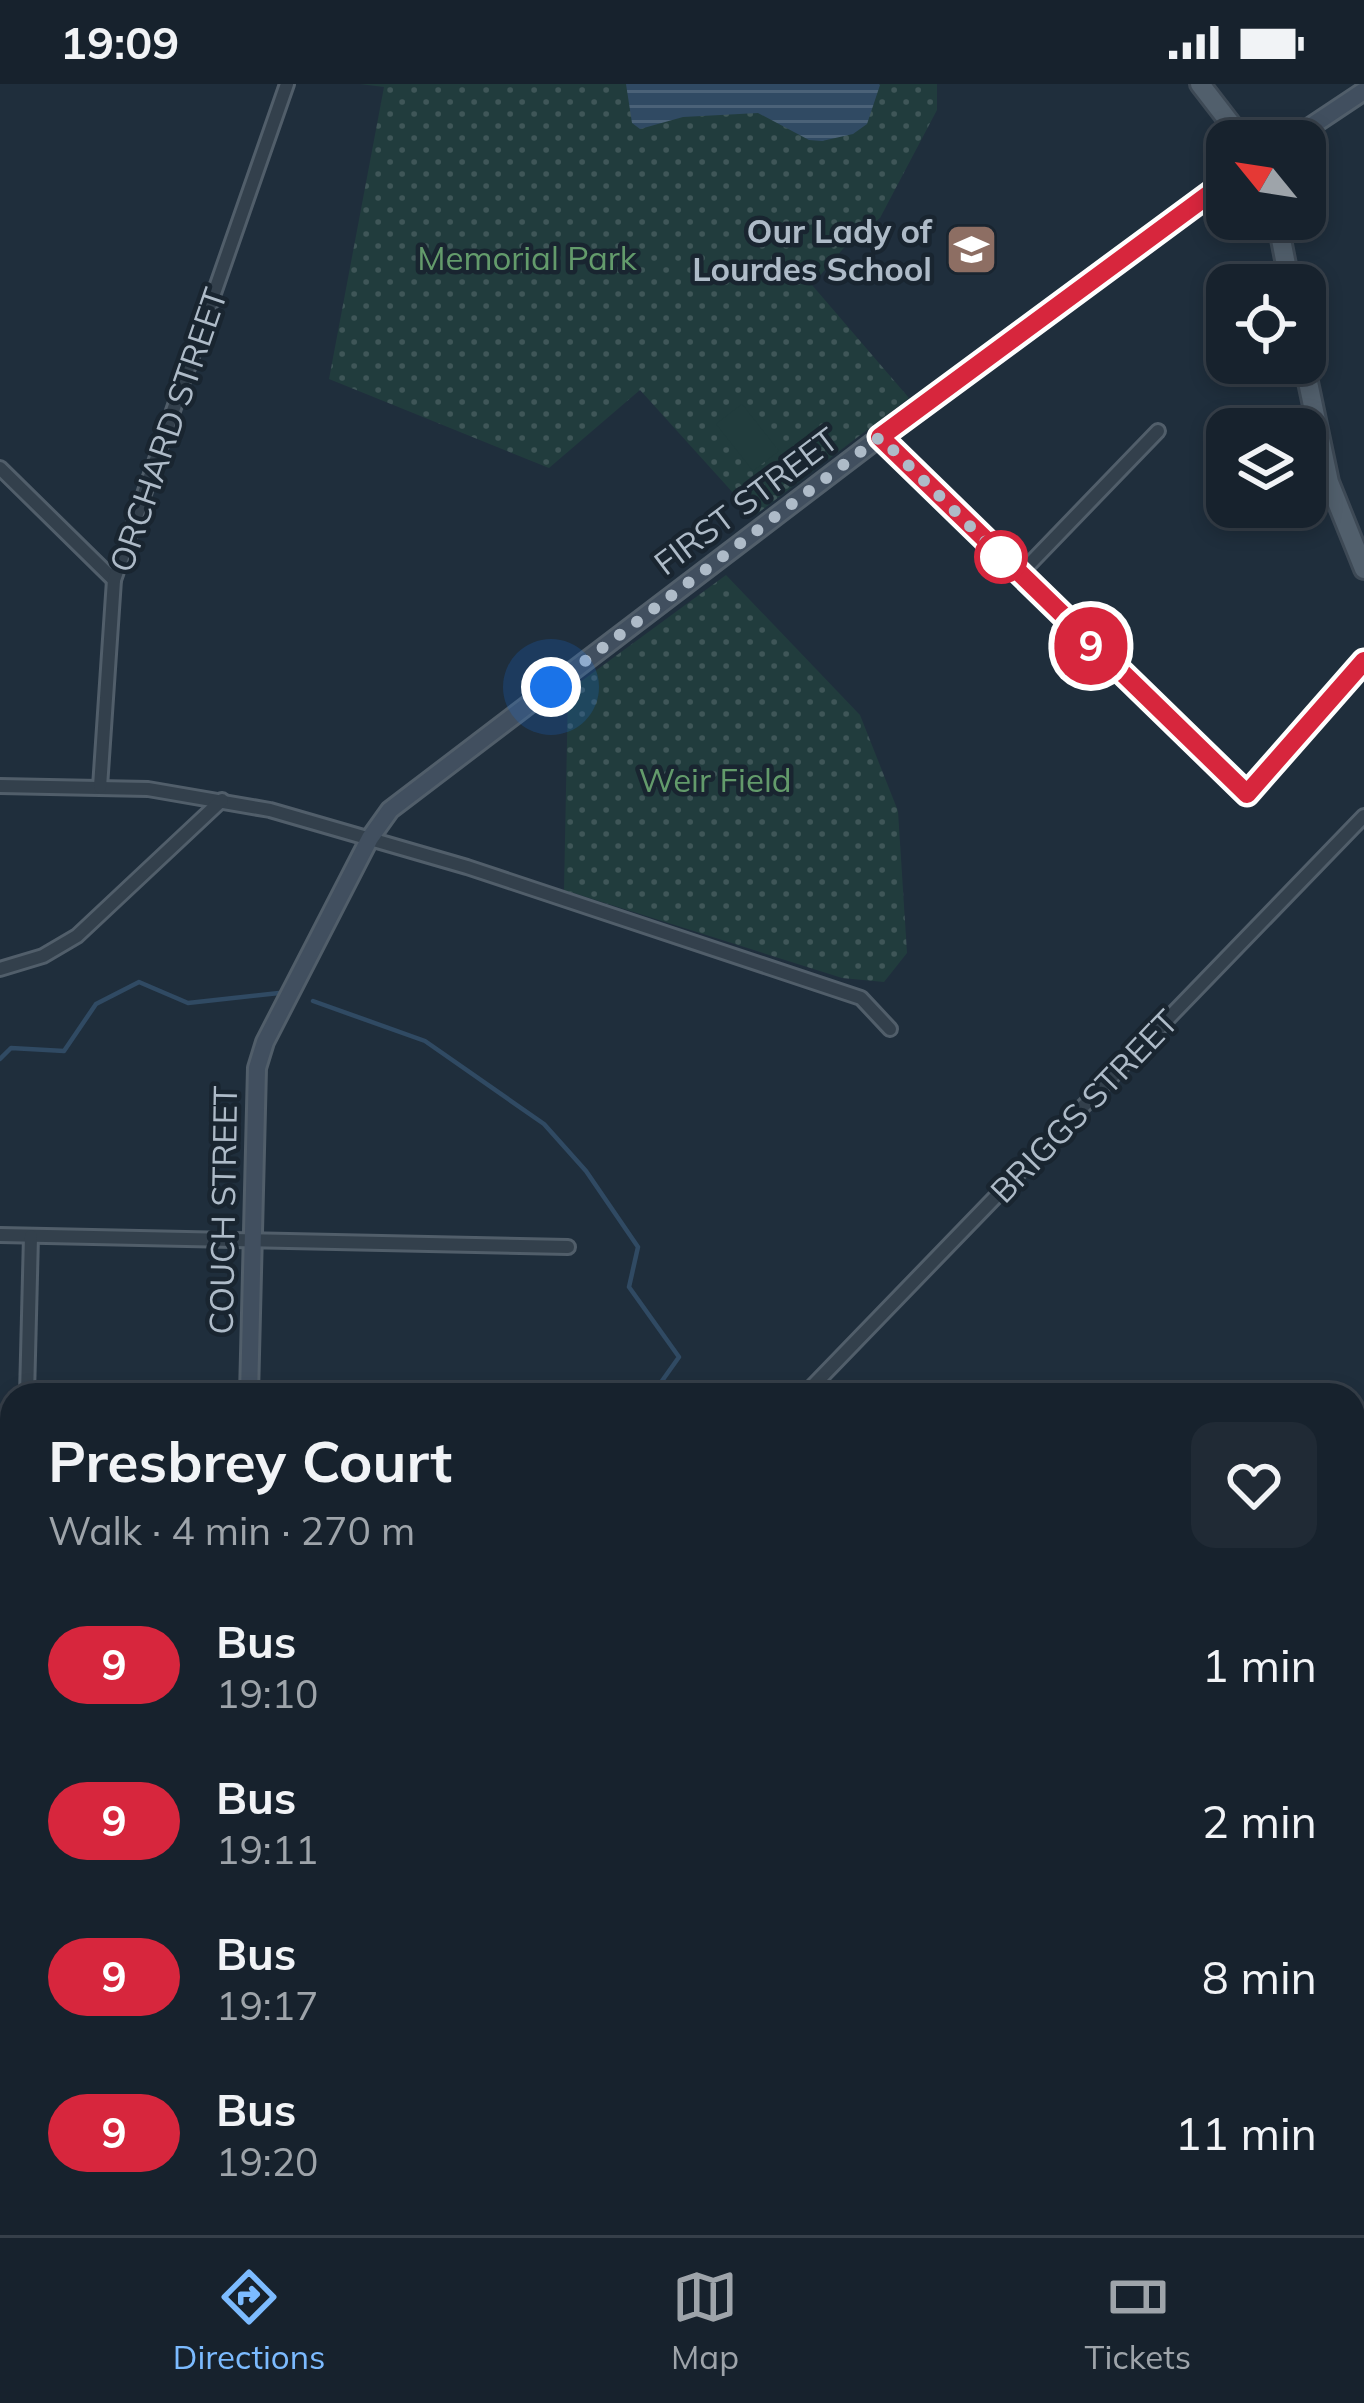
<!DOCTYPE html>
<html lang="en">
<head>
<meta charset="utf-8">
<style>
  :root { --surface:#17222d; --page:#202a35; --text:#f1f3f6; --muted:#9ea4aa; --line:#363f49; --accent:#7cbbff }
  body { margin:0; font-family:Mulish,sans-serif; background:var(--page); color:var(--text); height:100vh; display:flex; flex-direction:column; font-size:45px; white-space:nowrap }
  * { box-sizing:border-box; margin:0 }
  p { font-size:39px; color:var(--muted) }
  .icon { flex:none; width:66px; height:66px; fill:none; stroke:currentColor; stroke-width:2; stroke-linecap:round; stroke-linejoin:round }
  .map { position:relative; flex:1; overflow:hidden }
  .drawer { position:absolute; left:0px; top:1299px; width:1365px; height:852px; display:flex; flex-direction:column; background:var(--surface); border-radius:36px 36px 0 0; box-shadow:0 6px 18px #0003,0 0 0 3px var(--line) }
  .drawer>* { flex:none }
  .badge { padding:0 24px; border-radius:39px; font-size:42px; line-height:78px }
  .needle { width:78px; rotate:300deg }
  .controls { position:absolute; left:1206px; top:36px; display:grid; gap:24px }
  .controls a { display:grid; place-items:center; width:120px; height:120px; border-radius:24px; background:var(--surface); box-shadow:0 6px 18px #0003,0 0 0 3px var(--line); font-size:60px }
  .you { position:absolute; width:60px; height:60px; margin:-30px; border:9px solid #fff; border-radius:50%; background:#1a73e8; box-shadow:0 0 0 18px #1a73e833 }
  .map>.badge { position:absolute; translate:-50% -50%; box-shadow:0 0 0 6px #fff }
  .round { display:grid; place-items:center; flex:none; width:126px; height:126px; border-radius:24px; background:var(--page) }
  .headline { display:flex; align-items:center; justify-content:space-between; height:204px; padding:0 48px }
  h1 { font-size:57px; font-weight:700; line-height:90px }
  ul { padding:0; list-style:none }
  li { display:flex; align-items:center; gap:36px; height:156px; padding:0 48px }
  li div { flex:1 }
  li b { display:block; font-size:45px }
  li em { font-style:normal }
  li .badge { min-width:132px; font-weight:700; text-align:center }
  .status { display:flex; justify-content:space-between; align-items:center; height:84px; padding:0 60px; background:var(--surface); direction:ltr }
  .status svg { height:33px; fill:currentColor }
  .tab-bar { display:flex; justify-content:space-around; align-items:center; height:168px; border-top:3px solid var(--line); background:var(--surface); font-size:33px; color:var(--muted) }
  .tab-bar a { display:grid; justify-items:center; gap:6px }
  .tab-bar .active { color:var(--accent) }
  .map>svg:first-child { display:block }
  .grass { fill:url(#grass-dots) }
  .pitch { fill:#213c3d }
  .water { fill:url(#water-rules) }
  .lines { fill:none; stroke-linecap:round; stroke-linejoin:round }
  .stream { stroke:#304a63; stroke-width:4.5 }
  .street-casing { stroke:#515e6a; stroke-width:18 }
  .secondary-casing { stroke:#515e6a; stroke-width:22 }
  .primary-casing { stroke:#3d4955; stroke-width:24 }
  .street { stroke:#33404c; stroke-width:12 }
  .secondary { stroke:#414f5f; stroke-width:16 }
  .primary { stroke:#515f6c; stroke-width:18 }
  .line-casing { stroke:#fff; stroke-width:27 }
  .line { stroke:#d7263d; stroke-width:18 }
  .walk { stroke:#aebbc8; stroke-width:12; stroke-dasharray:0 21.6 }
  .stop-dot { fill:#fff; stroke:#d7263d; stroke-width:6 }
  .labels { text-anchor:middle; stroke-width:9; stroke-linejoin:round; paint-order:stroke }
  .poi-label { font-size:33px; font-weight:bold; fill:#aebbc8; stroke:#192530; text-anchor:end }
  .park-label { font-size:33px; fill:#639b6b; stroke:#192530 }
  .street-label { font-size:33px; fill:#aebbc8; stroke:#192530 }
</style>
</head>
<body>
<div class="status"><b>19:09</b><svg viewBox="0 0 49 12"><path d="M0 12V9h3v3zM5 12V6h3v6zM10 12V3h3v9zM15 12V0h3v12zM26 1h20v11H26zM47 4h2v5h-2z"/></svg></div>
<div class="map">
<svg width="1364" height="2151" viewBox="0 0 1364 2151">
  <defs>
    <pattern id="grass-dots" width="8" height="8" patternUnits="userSpaceOnUse" patternTransform="scale(3)"><rect width="8" height="8" fill="#213c3d"/><path d="M2 2h.1M6 6h.1" fill="none" stroke="#3f5658" stroke-width="1.8" stroke-linecap="round"/></pattern>
    <pattern id="water-rules" width="6" height="5" patternUnits="userSpaceOnUse" patternTransform="scale(3)"><rect width="6" height="5" fill="#304a63"/><path d="M0 2.5h6" fill="none" stroke="#4b6278"/></pattern>
  </defs>
  <rect width="100%" height="100%" fill="#1f2e3c"/>
  <!-- grass -->
  <g class="grass">
    <polygon points="360,0 937,0 937,26 880,134 848,159 812,201 909,314 754,432 640,306 549,384 329,295 384,3"/>
    <polygon points="726,491 860,631 898,727 907,869 884,898 842,894 564,806 568,607"/>
  </g>
  <!-- pitch -->
  <polygon class="pitch" points="742,320 779,367 753,387 716,340"/>
  <!-- water -->
  <polygon class="water" points="626,0 879,0 880,1 867,40 853,50 822,57 809,56 758,29 683,33 640,45 632,39"/>
  <g class="lines">
    <!-- stream -->
    <g class="stream">
      <polyline points="313,917 425,957 544,1040 586,1087 638,1163 629,1203 679,1273 652,1311"/>
      <polyline points="0,975 11,964 64,967 96,920 139,898 188,919 279,909"/>
      <polyline points="1353,1335 1364,1323"/>
    </g>
    <defs>
      <g id="street">
        <polyline points="880,353 1247,710 1364,577"/>
        <polyline points="0,384 114,496"/>
        <polyline points="1019,491 1158,347"/>
        <polyline points="0,702 148,705 270,726 467,783 861,914 890,945"/>
        <polyline points="100,703 114,496 287,0"/>
        <polyline points="0,885 43,872 77,852 222,716"/>
        <polyline points="0,1151 568,1163"/>
        <polyline points="27,1311 31,1152"/>
        <polyline points="804,1311 1364,732"/>
        <polyline points="1353,1511 1364,1501"/>
        <polyline points="1353,1724 1364,1741"/>
        <polyline points="439,2139 447,2151"/>
        <polyline points="780,2139 790,2151"/>
        <polyline points="1125,2139 1127,2151"/>
        <polyline points="29,2151 72,2139"/>
        <polyline points="795,2151 809,2139"/>
      </g>
      <g id="secondary">
        <polyline points="1289,57 1364,7"/>
        <polyline points="249,1311 257,984 265,958 370,754 390,726 880,353 1227,97"/>
        <polyline points="0,1575 12,1575"/>
      </g>
      <g id="primary">
        <polyline points="1200,0 1244,57"/>
        <polyline points="1277,135 1290,201"/>
        <polyline points="1304,279 1329,398 1364,485"/>
      </g>
    </defs>
    <!-- street casing -->
    <use href="#street" class="street-casing"/>
    <!-- secondary casing -->
    <use href="#secondary" class="secondary-casing"/>
    <!-- primary casing -->
    <use href="#primary" class="primary-casing"/>
    <!-- street -->
    <use href="#street" class="street"/>
    <!-- secondary -->
    <use href="#secondary" class="secondary"/>
    <!-- primary -->
    <use href="#primary" class="primary"/>
  </g>
  <g class="lines">
    <defs>
      <polyline id="line" points="1227,97 880,353 1247,710 1364,577"/>
    </defs>
    <!-- line casing -->
    <use href="#line" class="line-casing"/>
    <!-- line -->
    <use href="#line" class="line"/>
    <!-- walk -->
    <polyline class="walk" points="551,603 880,353 1001,473"/>
  </g>
  <!-- icons -->
  <defs>
    <symbol id="school-square" viewBox="-11 -11 22 22"><rect x="-9" y="-9" width="18" height="18" rx="4" fill="#8d6e63" stroke="#192530"/><path d="M0-5L7-2L0 1L-7-2ZM-4 1L0 2.5L4 1V4Q0 6-4 4Z" fill="#fff"/></symbol>
  </defs>
  <g fill-rule="evenodd">
    <use href="#school-square" x="942" y="136" width="59" height="59"/>
  </g>
  <!-- markers -->
  <circle class="stop-dot" cx="1001" cy="473" r="24"/>
  <g class="labels">
    <!-- poi labels -->
    <g class="poi-label">
      <text x="932" y="159">Our Lady of<tspan x="932" dy="38">Lourdes School</tspan></text>
    </g>
    <!-- park labels -->
    <g class="park-label">
      <text x="527" y="186">Memorial Park</text>
      <text x="715" y="708">Weir Field</text>
    </g>
    <!-- street labels -->
    <g class="street-label">
      <text transform="translate(168 346) rotate(-71)" y="12">ORCHARD STREET</text>
      <text transform="translate(746 417) rotate(-37)" y="12">FIRST STREET</text>
      <text transform="translate(1084 1022) rotate(-46)" y="12">BRIGGS STREET</text>
      <text transform="translate(223 1126) rotate(-89)" y="12">COUCH STREET</text>
    </g>
  </g>
</svg>
<div class="controls">
<a><svg class="needle" viewBox="-14 -14 28 28"><path d="M0-13l5 13h-10z" fill="#e53935"/><path d="M0 13l5-13h-10z" fill="#9ea4aa"/></svg></a>
<a><svg class="icon" aria-label="locate" viewBox="0 0 24 24"><circle cx="12" cy="12" r="6"/><path d="M12 2v4M12 18v4M2 12h4M18 12h4"/></svg></a>
<a><svg class="icon" aria-label="layers" viewBox="0 0 24 24"><path d="M12 4l9 5-9 5-9-5zM3 14l9 5 9-5"/></svg></a>
</div>
<div class="you" style="left:551px;top:603px"></div>
<b class="badge" style="left:1091px;top:562px;background:#d7263d;color:#fff">9</b>
<section class="drawer">
<div class="headline"><div><h1>Presbrey Court</h1><p>Walk · 4 min · 270 m</p></div><a class="round"><svg class="icon" aria-label="heart" viewBox="0 0 24 24"><path d="M12 20l-8-8c-3-5 5-10 8-4 3-6 11-1 8 4z"/></svg></a></div>
<ul>
<li><span class="badge" style="background:#d7263d;color:#fff">9</span><div><b>Bus</b><p>19:10</p></div><em>1 min</em></li>
<li><span class="badge" style="background:#d7263d;color:#fff">9</span><div><b>Bus</b><p>19:11</p></div><em>2 min</em></li>
<li><span class="badge" style="background:#d7263d;color:#fff">9</span><div><b>Bus</b><p>19:17</p></div><em>8 min</em></li>
<li><span class="badge" style="background:#d7263d;color:#fff">9</span><div><b>Bus</b><p>19:20</p></div><em>11 min</em></li>
</ul>
</section>
</div>
<nav class="tab-bar">
<a class="active"><svg class="icon" aria-label="directions" viewBox="0 0 24 24"><path d="M12 3l9 9-9 9-9-9zM9 14v-3h6M13 9l2 2-2 2"/></svg>Directions</a>
<a><svg class="icon" aria-label="map" viewBox="0 0 24 24"><path d="M3 6l6-2 6 2 6-2v14l-6 2-6-2-6 2zM9 4v14M15 6v14"/></svg>Map</a>
<a><svg class="icon" aria-label="tickets" viewBox="0 0 24 24"><path d="M3 7h18v10H3zM15 7v10"/></svg>Tickets</a>
</nav>
</body>
</html>
